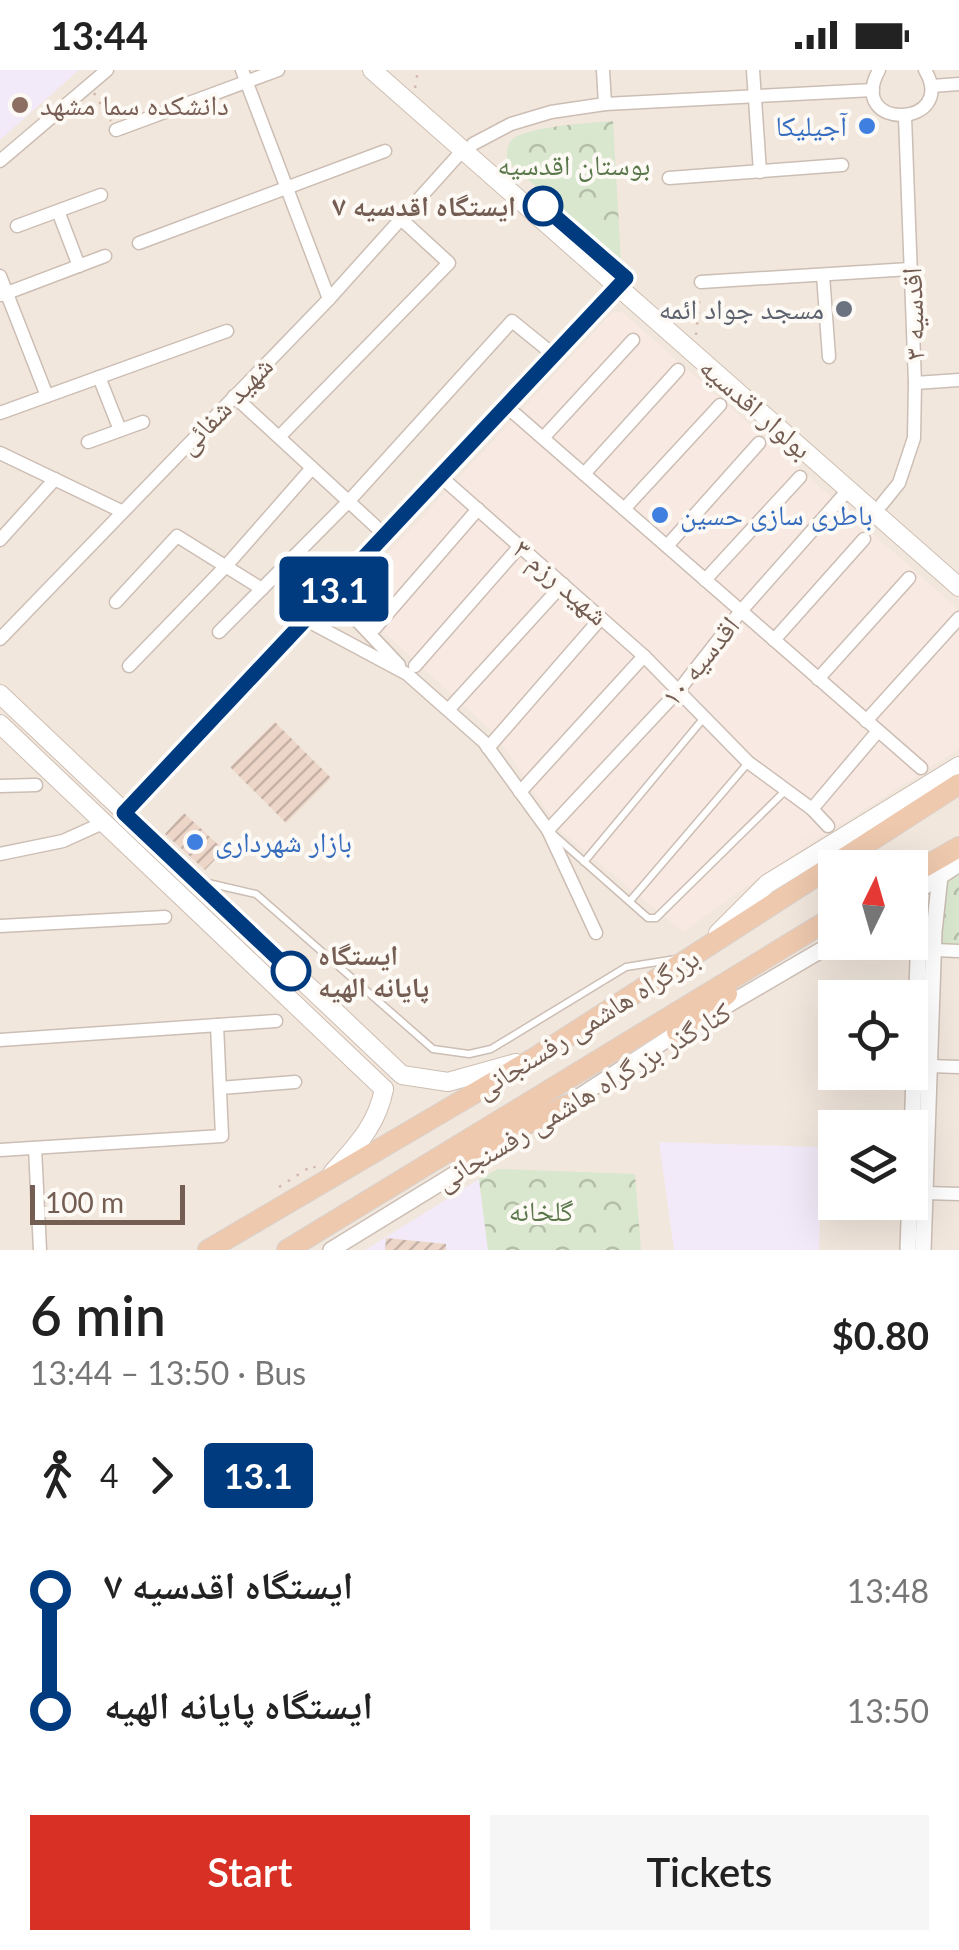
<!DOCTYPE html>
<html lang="en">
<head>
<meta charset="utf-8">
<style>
  :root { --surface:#fff; --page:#f6f6f6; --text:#222; --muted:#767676; --accent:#d93025 }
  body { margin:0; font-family:Lato,"Noto Naskh Arabic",sans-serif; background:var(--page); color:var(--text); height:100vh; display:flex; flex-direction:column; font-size:38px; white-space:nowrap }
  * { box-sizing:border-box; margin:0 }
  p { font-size:32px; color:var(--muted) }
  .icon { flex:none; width:55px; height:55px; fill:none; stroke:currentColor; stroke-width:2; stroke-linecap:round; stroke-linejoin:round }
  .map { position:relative; height:1180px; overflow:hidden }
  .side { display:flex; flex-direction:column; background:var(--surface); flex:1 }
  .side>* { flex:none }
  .badge { padding:0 20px; border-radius:8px; font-size:35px; line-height:65px }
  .needle { width:65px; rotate:5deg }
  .controls { position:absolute; left:818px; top:780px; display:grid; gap:20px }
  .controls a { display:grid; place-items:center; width:110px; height:110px; border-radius:0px; background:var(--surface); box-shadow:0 10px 40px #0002; font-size:50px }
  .scale { position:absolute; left:30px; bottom:25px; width:155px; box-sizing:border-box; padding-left:10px; border:5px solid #745d52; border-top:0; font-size:28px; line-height:35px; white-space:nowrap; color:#745d52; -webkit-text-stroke:8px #fdf9f4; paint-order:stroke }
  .map>.badge { position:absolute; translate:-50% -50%; box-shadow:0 0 0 5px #fff }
  .legs { display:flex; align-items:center; gap:15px; height:110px; padding:0 30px; font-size:32px }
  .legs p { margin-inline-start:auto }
  .summary { display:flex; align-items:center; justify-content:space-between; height:170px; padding:0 30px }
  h1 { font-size:55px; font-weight:600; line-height:75px }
  .action { display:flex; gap:20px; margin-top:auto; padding:20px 30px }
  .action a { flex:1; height:115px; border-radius:0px; background:var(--accent); color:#fff; font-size:40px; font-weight:600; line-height:115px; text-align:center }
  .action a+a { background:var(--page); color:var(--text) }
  ul { padding:0 30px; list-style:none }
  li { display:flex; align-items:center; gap:35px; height:120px; font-size:38px }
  li i { display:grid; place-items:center; width:15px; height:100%; margin:0 12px; background:currentColor }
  li i::after { content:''; width:25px; height:25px; margin:-12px; border:8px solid; border-radius:50%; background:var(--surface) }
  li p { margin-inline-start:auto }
  li:first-child i { background:linear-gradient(#0000 50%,currentColor 0) }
  li:last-child i { background:linear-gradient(currentColor 50%,#0000 0) }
  .status { display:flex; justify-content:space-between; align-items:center; height:70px; padding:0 50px; background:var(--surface); direction:ltr }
  .status svg { height:28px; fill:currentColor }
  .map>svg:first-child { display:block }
  .residential { fill:#f2e7dd; fill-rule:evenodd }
  .commercial { fill:#f9e9e3 }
  .education { fill:#f2eaf8 }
  .park { fill:url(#park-crowns) }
  .building { fill:url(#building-hatch) }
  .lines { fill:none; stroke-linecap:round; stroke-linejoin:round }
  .service-casing { stroke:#ccbeb4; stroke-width:9 }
  .minor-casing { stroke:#ccbeb4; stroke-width:15 }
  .tertiary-casing { stroke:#ccbeb4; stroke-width:18 }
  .secondary-casing { stroke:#cebeb2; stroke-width:20 }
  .trunk-casing { stroke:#d8d2cf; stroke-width:22 }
  .path { stroke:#d2b9ab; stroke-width:2.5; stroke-dasharray:2.5 8; stroke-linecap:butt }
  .service { stroke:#fff; stroke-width:6 }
  .minor { stroke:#fff; stroke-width:12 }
  .tertiary { stroke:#fff; stroke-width:15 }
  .secondary { stroke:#fff; stroke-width:18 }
  .trunk { stroke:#eec9ae; stroke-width:20 }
  .line-1-casing { stroke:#fff; stroke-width:22 }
  .line-1 { stroke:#003b80; stroke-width:15 }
  .education-dot { fill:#8d6e63; stroke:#fdf9f4; stroke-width:4 }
  .shop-dot { fill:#3f7fe0; stroke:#fdf9f4; stroke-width:4 }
  .stop-1-dot { fill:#fff; stroke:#003b80; stroke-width:5 }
  .worship-dot { fill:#6b7280; stroke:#fdf9f4; stroke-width:4 }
  .labels { text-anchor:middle; stroke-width:8; stroke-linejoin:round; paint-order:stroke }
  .education-label { font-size:28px; fill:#785e54; stroke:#fdf9f4; text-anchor:start }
  .shop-label { font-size:28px; fill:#366cbe; stroke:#fdf9f4; text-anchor:start }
  .park-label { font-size:28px; fill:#5a784c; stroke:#fdf9f4 }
  .stop-label { font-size:28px; font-weight:bold; fill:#745d52; stroke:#fdf9f4; text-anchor:end }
  .worship-label { font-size:28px; fill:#5b616d; stroke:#fdf9f4; text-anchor:end }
  .street-label { font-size:28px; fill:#745d52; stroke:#fdf9f4 }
</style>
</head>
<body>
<div class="status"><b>13:44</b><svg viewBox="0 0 49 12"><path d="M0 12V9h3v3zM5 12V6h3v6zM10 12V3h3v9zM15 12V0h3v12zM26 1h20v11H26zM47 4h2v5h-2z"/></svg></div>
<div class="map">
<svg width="959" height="1180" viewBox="0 0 959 1180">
  <defs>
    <pattern id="park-crowns" width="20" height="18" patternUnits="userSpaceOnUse" patternTransform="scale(2.5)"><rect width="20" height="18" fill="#d8e7cd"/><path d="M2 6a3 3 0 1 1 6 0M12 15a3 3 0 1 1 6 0" fill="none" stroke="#b4bea9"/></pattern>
    <pattern id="building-hatch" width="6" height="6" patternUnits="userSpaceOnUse" patternTransform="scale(2.5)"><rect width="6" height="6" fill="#edd6c8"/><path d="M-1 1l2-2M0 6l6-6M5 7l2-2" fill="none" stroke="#c5b1a5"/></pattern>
  </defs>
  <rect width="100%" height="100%" fill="#fbf5ee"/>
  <!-- residential -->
  <path class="residential" d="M 0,0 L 959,0 L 959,1180 L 0,1180 ZM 835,798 L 910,798 L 910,872 L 835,872 ZM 835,928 L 910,928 L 910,1002 L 835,1002 ZM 835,1058 L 910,1058 L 910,1132 L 835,1132 Z"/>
  <!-- commercial -->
  <polygon class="commercial" points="613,242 622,242 959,540 959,679 765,803 683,862 562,762 495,664 347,528"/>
  <!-- education -->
  <g class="education">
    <polygon points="0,0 79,0 0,70"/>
    <polygon points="659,1072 822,1077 819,1180 674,1180"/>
    <polygon points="479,1109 488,1180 365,1180"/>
  </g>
  <!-- park -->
  <g class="park">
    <path d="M 613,51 L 621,191 L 507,91 C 507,83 506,74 514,68 C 533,56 590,53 613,51 Z"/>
    <polygon points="959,804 959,875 940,874 944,813"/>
    <polygon points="498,1099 635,1104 641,1180 488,1180 479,1109"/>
  </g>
  <!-- building -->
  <g class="building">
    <polygon points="275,652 331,708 286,753 230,697"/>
    <polygon points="184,743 224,780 205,800 165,764"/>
    <polygon points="844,1132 893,1132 892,1144 843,1142"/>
    <polygon points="386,1168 446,1174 446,1180 385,1180"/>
  </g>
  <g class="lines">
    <defs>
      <g id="service">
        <polyline points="555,766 648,848 656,848 785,721"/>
        <polyline points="584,792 703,649"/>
        <polyline points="208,813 256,824 433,979 469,984 491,979 626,897 676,889"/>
        <polyline points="630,831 748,693"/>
      </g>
      <g id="minor">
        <polyline points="242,0 329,229"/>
        <polyline points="603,0 605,34"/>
        <polyline points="753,0 760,102"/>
        <path d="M 879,0 C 845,62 959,58 925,0"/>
        <polyline points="932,16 959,14"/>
        <polyline points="116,60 278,0"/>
        <polyline points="473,74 511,54 551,42 605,34 873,20"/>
        <polyline points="0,91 107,0"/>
        <polyline points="669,108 842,95"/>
        <polyline points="58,141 79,196"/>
        <polyline points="17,156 101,125"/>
        <polyline points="139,173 385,81"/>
        <polyline points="823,205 829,287"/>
        <polyline points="0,206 47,326"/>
        <polyline points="701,212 910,199"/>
        <polyline points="2,225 105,186"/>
        <polyline points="99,307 120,360"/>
        <polyline points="915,313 959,310"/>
        <polyline points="234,326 385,465"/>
        <polyline points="506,336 921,698"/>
        <polyline points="0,343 227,261"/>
        <polyline points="279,367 449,193 401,149"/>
        <polyline points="543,368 633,270"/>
        <polyline points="88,372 143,352"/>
        <polyline points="0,383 121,441"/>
        <polyline points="584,404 678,300"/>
        <polyline points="440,406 644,586 748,692 812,739 828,756"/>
        <polyline points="882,434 899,413 914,368 915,313 905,47"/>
        <polyline points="624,439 720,335"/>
        <polyline points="0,470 55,409"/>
        <polyline points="667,476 759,373"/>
        <polyline points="705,510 800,407"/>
        <polyline points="331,523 399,595"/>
        <polyline points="116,532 177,466 262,519"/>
        <polyline points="306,550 407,604 484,672 548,760 596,863"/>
        <polyline points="375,558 478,439"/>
        <polyline points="219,562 348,432 512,251 554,285"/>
        <polyline points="0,569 329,229 462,81"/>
        <polyline points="774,570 864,469"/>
        <polyline points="129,596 226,496 312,398"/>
        <polyline points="415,596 520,476"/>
        <polyline points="818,609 909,508"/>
        <polyline points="449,639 563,514"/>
        <polyline points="866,651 959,548"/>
        <polyline points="488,678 601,548"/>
        <polyline points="0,716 36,715"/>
        <polyline points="520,722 644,586"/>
        <polyline points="812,739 878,661"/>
        <polyline points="124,743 626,208"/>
        <polyline points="548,760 679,620 741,541 849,419"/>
        <polyline points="0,784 63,771 105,752"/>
        <polyline points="0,856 165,847"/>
        <polyline points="934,880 959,881"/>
        <polyline points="0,970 276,951"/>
        <polyline points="929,996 959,997"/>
        <polyline points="220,1018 295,1012"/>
        <polyline points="35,1078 40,1180"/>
        <polyline points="0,1080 222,1066 217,955"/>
        <polyline points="926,1123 959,1124"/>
      </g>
      <g id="tertiary">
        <polyline points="910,826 959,794"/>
        <polyline points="712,944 835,872"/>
        <polyline points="560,1039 683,959"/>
        <polyline points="331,1180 502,1075"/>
        <polyline points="908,1180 919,861 918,850 910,844"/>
        <polyline points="923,1180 934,862 940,806"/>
      </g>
      <g id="secondary">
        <polyline points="372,0 959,517"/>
        <polyline points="0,624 402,1005 448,1012 516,993"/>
        <polyline points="0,654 384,1019"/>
        <polyline points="718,863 767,814 959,696"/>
        <path d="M 333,1102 C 357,1075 377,1055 384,1019"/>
      </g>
      <g id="trunk">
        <polyline points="910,805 959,777"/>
        <polyline points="677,962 727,924"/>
        <polyline points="460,1086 567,1035"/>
        <polyline points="208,1180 536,987 959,714"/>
        <polyline points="287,1180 835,846"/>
      </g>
    </defs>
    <!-- service casing -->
    <use href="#service" class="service-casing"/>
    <!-- minor casing -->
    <use href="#minor" class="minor-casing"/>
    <!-- tertiary casing -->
    <use href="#tertiary" class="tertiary-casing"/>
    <!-- secondary casing -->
    <use href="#secondary" class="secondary-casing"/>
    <!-- trunk casing -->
    <use href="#trunk" class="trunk-casing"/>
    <!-- path -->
    <g class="path">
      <polyline points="415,18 418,0"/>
      <polyline points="94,23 111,51"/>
      <polyline points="696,265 700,223"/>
      <polyline points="279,1117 313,1095 315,1098"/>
    </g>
    <!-- service -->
    <use href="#service" class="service"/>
    <!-- minor -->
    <use href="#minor" class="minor"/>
    <!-- tertiary -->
    <use href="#tertiary" class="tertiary"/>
    <!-- secondary -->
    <use href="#secondary" class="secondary"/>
    <!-- trunk -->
    <use href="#trunk" class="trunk"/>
  </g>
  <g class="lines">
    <defs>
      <polyline id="line-1" points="291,901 124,743 626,208 543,136"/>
    </defs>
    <!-- line-1 casing -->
    <use href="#line-1" class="line-1-casing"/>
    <!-- line-1 -->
    <use href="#line-1" class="line-1"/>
  </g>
  <!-- markers -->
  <circle class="education-dot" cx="20" cy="35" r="10"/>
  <g class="shop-dot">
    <circle cx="867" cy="56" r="10"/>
    <circle cx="660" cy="445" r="10"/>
    <circle cx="195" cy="772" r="10"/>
  </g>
  <g class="stop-1-dot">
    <circle cx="543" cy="136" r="18"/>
    <circle cx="291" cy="901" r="18"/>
  </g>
  <circle class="worship-dot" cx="844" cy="239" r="10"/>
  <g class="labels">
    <!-- education labels -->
    <g class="education-label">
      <text x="40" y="45">دانشکده سما مشهد</text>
    </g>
    <!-- shop labels -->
    <g class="shop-label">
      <text x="847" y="66" text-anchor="end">آجیلیکا</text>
      <text x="680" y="455">باطری سازی حسین</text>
      <text x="215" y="782">بازار شهرداری</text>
    </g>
    <!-- park labels -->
    <g class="park-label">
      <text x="574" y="105">بوستان اقدسیه</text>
      <text x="541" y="1151">گلخانه</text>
    </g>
    <!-- stop labels -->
    <g class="stop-label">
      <text x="516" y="146">ایستگاه اقدسیه ۷</text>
      <text x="318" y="895" text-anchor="start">ایستگاه<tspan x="318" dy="32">پایانه الهیه</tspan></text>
    </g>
    <!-- worship labels -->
    <g class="worship-label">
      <text x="824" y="249">مسجد جواد ائمه</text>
    </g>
    <!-- street labels -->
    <g class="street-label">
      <text transform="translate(913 244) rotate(-92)" y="10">اقدسیه ۳</text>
      <text transform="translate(225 335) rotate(-46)" y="10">شهید شفائی</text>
      <text transform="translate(756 338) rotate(41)" y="10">بولوار اقدسیه</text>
      <text transform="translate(561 512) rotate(41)" y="10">شهید رزم ۳</text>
      <text transform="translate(700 591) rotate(-51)" y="10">اقدسیه ۱۰</text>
      <text transform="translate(587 953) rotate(-32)" y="10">بزرگراه هاشمی رفسنجانی</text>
      <text transform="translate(583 1026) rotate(-31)" y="10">کنارگذر بزرگراه هاشمی رفسنجانی</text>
    </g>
  </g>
</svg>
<div class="controls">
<a><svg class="needle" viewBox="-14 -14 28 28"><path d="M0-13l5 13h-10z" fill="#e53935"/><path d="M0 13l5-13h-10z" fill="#767676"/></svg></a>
<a><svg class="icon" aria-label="locate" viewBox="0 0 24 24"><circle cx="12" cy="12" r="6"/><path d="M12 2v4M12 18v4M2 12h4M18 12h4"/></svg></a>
<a><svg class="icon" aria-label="layers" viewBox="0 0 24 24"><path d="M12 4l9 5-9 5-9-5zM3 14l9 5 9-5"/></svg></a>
</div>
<div class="scale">100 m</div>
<b class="badge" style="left:334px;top:519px;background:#003b80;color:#fff">13.1</b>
</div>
<section class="side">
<div class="summary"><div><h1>6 min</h1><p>13:44 – 13:50 · Bus</p></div><b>$0.80</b></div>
<div class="legs"><svg class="icon" aria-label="walk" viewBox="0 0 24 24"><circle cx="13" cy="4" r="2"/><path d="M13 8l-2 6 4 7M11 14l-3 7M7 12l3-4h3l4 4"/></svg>4<svg class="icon" aria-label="forward" viewBox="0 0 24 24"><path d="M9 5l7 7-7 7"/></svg><b class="badge" style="background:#003b80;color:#fff">13.1</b></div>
<ul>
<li><i style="color:#003b80"></i><b>ایستگاه اقدسیه ۷</b><p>13:48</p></li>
<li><i style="color:#003b80"></i><b>ایستگاه پایانه الهیه</b><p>13:50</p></li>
</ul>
<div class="action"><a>Start</a><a>Tickets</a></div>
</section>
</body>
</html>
